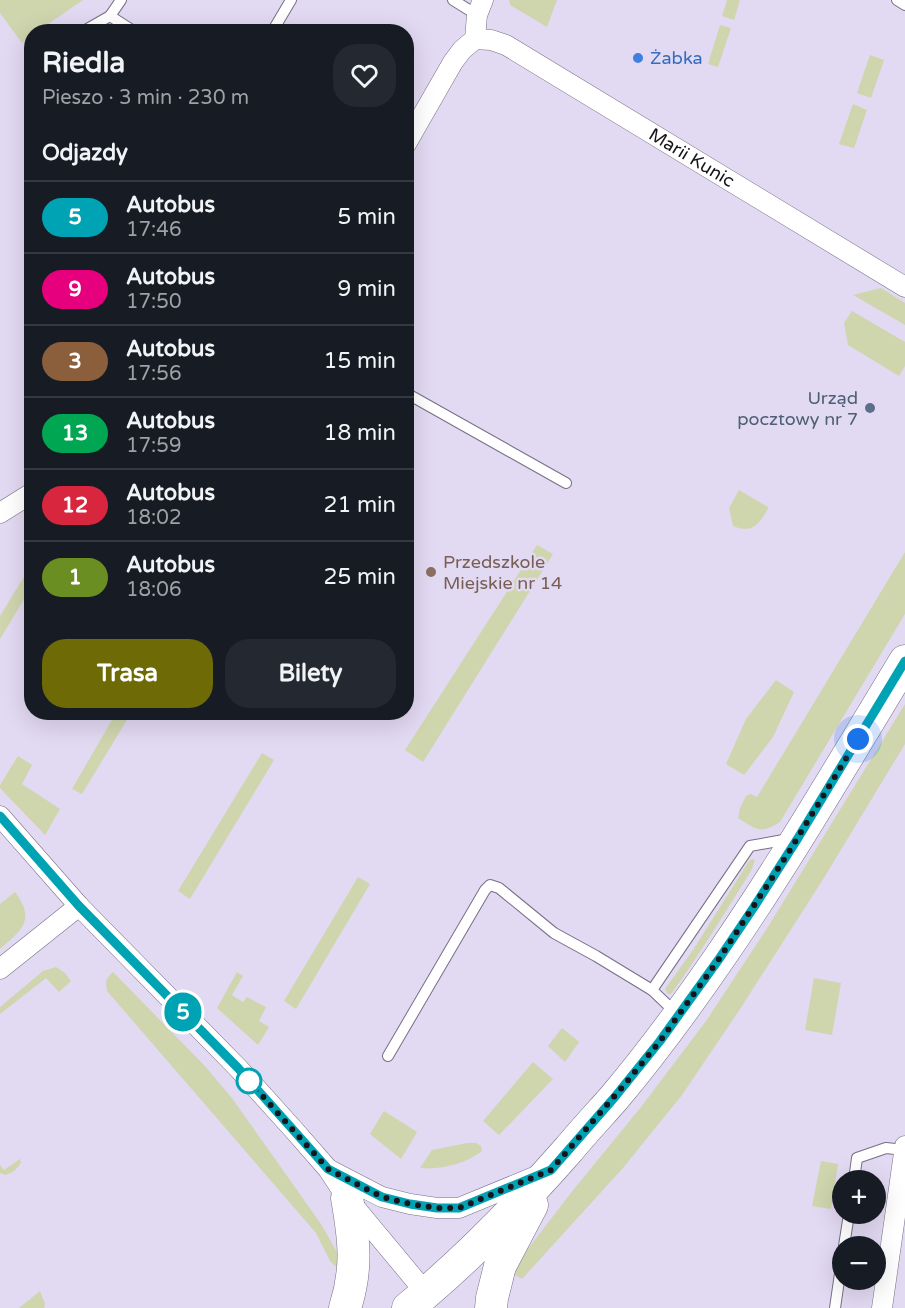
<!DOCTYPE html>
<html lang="pl">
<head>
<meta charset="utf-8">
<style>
  :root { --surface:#171b24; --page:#242831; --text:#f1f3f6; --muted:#9ea1a6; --line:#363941; --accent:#6e6a06 }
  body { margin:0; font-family:"Varela Round",sans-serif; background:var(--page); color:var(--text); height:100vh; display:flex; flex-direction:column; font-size:22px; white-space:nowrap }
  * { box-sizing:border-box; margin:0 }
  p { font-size:20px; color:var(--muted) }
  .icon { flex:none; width:33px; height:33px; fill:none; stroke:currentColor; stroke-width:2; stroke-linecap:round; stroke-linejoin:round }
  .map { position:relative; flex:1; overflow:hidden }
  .details { position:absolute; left:24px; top:24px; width:390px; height:696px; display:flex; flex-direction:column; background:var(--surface); border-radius:24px; box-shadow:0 6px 24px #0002 }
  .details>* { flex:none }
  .badge { padding:0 12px; border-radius:20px; font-size:21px; line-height:39px }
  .buttons { position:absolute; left:832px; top:1170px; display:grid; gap:12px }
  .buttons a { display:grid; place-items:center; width:54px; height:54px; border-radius:50%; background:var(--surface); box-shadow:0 6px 24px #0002; font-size:30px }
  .you { position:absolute; width:30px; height:30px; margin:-15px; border:4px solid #fff; border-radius:50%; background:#1a73e8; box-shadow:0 0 0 9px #1a73e833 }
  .map>.badge { position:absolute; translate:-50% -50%; box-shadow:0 0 0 3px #fff }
  h2 { padding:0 18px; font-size:22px; line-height:54px }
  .round { display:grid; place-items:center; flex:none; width:63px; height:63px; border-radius:24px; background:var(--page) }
  .summary { display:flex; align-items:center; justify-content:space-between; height:102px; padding:0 18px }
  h1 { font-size:28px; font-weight:700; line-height:45px }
  .action { display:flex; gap:12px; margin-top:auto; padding:12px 18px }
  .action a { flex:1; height:69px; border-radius:24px; background:var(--accent); color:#fff; font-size:24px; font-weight:700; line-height:69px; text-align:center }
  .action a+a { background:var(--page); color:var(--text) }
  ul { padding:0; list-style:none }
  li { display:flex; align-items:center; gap:18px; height:72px; padding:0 18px; border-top:2px solid var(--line) }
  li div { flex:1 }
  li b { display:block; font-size:22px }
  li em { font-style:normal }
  li .badge { min-width:66px; font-weight:700; text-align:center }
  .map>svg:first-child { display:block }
  .green { fill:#cfd6ae }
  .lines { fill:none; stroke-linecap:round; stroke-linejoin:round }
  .service-casing { stroke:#776f85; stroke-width:12 }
  .minor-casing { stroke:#776f85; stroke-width:21 }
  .primary-casing { stroke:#776f85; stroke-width:33 }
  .service { stroke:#fff; stroke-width:10 }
  .minor { stroke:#fff; stroke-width:20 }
  .primary { stroke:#fff; stroke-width:32 }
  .line-casing { stroke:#fff; stroke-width:14 }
  .line { stroke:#00a3b4; stroke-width:9 }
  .walk { stroke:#17141c; stroke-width:6; stroke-dasharray:0 10.8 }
  .shop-dot { fill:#3f7fe0; stroke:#e2d9f2; stroke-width:2 }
  .service-dot { fill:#5c6f8a; stroke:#e2d9f2; stroke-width:2 }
  .education-dot { fill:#8d6e63; stroke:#e2d9f2; stroke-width:2 }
  .stop-dot { fill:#fff; stroke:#00a3b4; stroke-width:3 }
  .labels { text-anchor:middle; stroke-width:5; stroke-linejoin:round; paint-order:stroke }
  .shop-label { font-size:18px; fill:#366cbe; stroke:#e2d9f2; text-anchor:start }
  .street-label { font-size:18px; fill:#17141c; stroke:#e2d9f2 }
  .service-label { font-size:18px; fill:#4e5e75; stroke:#e2d9f2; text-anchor:end }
  .education-label { font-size:18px; fill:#785e54; stroke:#e2d9f2; text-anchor:start }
</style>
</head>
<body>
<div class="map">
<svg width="905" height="1308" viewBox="0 0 905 1308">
  <rect width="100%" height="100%" fill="#e2d9f2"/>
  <!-- green -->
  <g class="green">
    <polygon points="0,0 83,0 38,31 32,32 31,36 22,43 0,13"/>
    <polygon points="509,0 557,0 547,27 510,5"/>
    <polygon points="727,0 740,0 734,20 722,16"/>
    <polygon points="720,25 731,28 718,67 708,64"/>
    <polygon points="870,55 884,60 871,98 857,93"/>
    <polygon points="853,104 867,110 854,148 839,144"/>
    <polygon points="881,288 905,303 905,325 853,295"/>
    <polygon points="852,311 905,342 905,366 899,376 848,345 844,323"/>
    <path d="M 739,490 L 768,507 L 768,509 C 759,524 752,534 733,526 L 729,508 Z"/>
    <polygon points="537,545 553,554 423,762 405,750"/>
    <path d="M 905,552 L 905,614 L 780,822 C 760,835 756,829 738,818 L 740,808 L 746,796 L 751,794 L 757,797 Z"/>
    <polygon points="31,565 31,588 0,639 0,616"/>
    <polygon points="776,680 794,692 773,737 744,775 726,764 746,719"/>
    <polygon points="905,704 905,744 822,881 740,1009 682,1095 623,1168 522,1279 510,1272 574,1189 641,1107 706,1021 766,930"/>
    <polygon points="116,713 131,713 82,794 72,789"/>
    <polygon points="262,753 274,760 190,899 178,891"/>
    <polygon points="18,756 32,765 22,784 60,809 45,835 0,788 0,785"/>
    <path d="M 752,859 L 755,860 L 751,871 C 725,912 700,954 671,994 L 668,994 L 665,989 L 693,950 L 749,861 Z"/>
    <polygon points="358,877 370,884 296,1009 284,1001"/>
    <path d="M 15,892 C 36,920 22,930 0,949 L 0,904 Z"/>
    <polygon points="56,967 65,973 71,981 59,992 46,978 0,1014 0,1007 43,971"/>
    <path d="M 113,972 L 204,1065 L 232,1098 L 321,1224 L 338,1254 L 340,1266 L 335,1266 L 330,1261 L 316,1233 L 107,991 C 105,982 106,978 113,972 Z"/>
    <polygon points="237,972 243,976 232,995 243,1002 247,997 266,1007 259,1021 269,1027 258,1045 217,1008"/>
    <polygon points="814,978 841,983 832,1035 805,1030"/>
    <polygon points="562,1028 579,1042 565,1062 548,1046"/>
    <polygon points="533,1062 553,1079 499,1135 483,1121"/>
    <polygon points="384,1111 417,1132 401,1159 370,1134"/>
    <path d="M 467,1143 L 476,1143 L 481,1146 L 482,1151 C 465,1164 441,1170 420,1168 L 432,1150 Z"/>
    <path d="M 20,1159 L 21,1163 C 17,1169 13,1172 6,1175 L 0,1173 L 0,1165 L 4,1170 Z"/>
    <polygon points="821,1161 838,1164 831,1209 812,1206"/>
    <polygon points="40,1291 45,1304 44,1308 19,1308"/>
  </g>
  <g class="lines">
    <defs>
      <g id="service">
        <polyline points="453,0 477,15"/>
        <polyline points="897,0 905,5"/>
        <polyline points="110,16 121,0"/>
        <polyline points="82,32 110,16 135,32"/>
        <polyline points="272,32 291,0"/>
        <polyline points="406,393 566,483"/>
        <polyline points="676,1013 652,990 750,846 789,839"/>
        <polyline points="388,1056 485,890 490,885 499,888 554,933 596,956 652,990"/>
        <polyline points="854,1180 857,1158 886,1148 904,1150"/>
        <polyline points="844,1246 849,1214"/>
        <polyline points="835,1308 843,1253"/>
      </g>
      <g id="minor">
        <path id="s1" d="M 475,39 L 491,40 L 506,45 L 905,287"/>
        <polyline points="406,144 453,62 462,50 475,39 477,15 483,0"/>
        <polyline points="0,513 32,493"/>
        <polyline points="0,816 79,906 238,1068 293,1129 328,1169 347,1198 426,1293"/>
        <polyline points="0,969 79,906"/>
        <polyline points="330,1170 382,1197 410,1204 437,1208 459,1208 539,1175"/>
        <polyline points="882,1308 905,1146"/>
      </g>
      <g id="primary">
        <path d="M 345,1308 C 358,1268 354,1238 347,1198"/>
        <path d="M 408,1308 C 467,1260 519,1206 569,1149 C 583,1132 599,1115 614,1098 C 652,1053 687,1005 720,957 C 786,861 845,760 905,661"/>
        <polyline points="491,1308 492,1298 500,1266 532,1205"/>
      </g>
    </defs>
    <!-- service casing -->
    <use href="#service" class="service-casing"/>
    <!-- minor casing -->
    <use href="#minor" class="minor-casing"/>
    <!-- primary casing -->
    <use href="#primary" class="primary-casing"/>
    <!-- service -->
    <use href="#service" class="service"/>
    <!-- minor -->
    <use href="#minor" class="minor"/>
    <!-- primary -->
    <use href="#primary" class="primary"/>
  </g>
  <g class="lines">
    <defs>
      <polyline id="line" points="0,816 79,906 238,1068 328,1169 382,1197 410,1204 437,1208 459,1208 551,1170 614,1098 660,1041 719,959 754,907 798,838 905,661"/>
    </defs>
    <!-- line casing -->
    <use href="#line" class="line-casing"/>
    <!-- line -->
    <use href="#line" class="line"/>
    <!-- walk -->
    <polyline class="walk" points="249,1081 328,1169 382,1197 410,1204 437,1208 459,1208 551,1170 625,1084 660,1041 719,959 787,855 858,739"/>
  </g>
  <!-- markers -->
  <circle class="shop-dot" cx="638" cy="58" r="6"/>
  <circle class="service-dot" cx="870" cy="408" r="6"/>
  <circle class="education-dot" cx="431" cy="572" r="6"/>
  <circle class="stop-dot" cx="249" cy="1081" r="12"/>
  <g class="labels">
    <!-- shop labels -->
    <g class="shop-label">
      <text x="650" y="64">Żabka</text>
    </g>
    <!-- street labels -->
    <g class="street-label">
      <text dy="6" stroke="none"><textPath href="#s1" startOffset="249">Marii Kunic</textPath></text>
    </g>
    <!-- service labels -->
    <g class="service-label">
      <text x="858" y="404">Urząd<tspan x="858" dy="21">pocztowy nr 7</tspan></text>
    </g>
    <!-- education labels -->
    <g class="education-label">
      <text x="443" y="568">Przedszkole<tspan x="443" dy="21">Miejskie nr 14</tspan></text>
    </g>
  </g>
</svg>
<div class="buttons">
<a>+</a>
<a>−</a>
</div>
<div class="you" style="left:858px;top:739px"></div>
<b class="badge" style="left:183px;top:1012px;background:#00a3b4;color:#fff">5</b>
<section class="details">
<div class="summary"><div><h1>Riedla</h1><p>Pieszo · 3 min · 230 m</p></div><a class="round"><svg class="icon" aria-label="heart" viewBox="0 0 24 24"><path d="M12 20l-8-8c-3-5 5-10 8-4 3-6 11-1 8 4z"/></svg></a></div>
<h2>Odjazdy</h2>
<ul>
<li><span class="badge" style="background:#00a3b4;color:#fff">5</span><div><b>Autobus</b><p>17:46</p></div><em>5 min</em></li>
<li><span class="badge" style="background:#e6007e;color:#fff">9</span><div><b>Autobus</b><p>17:50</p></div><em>9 min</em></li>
<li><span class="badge" style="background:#8b5e3c;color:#fff">3</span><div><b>Autobus</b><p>17:56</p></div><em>15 min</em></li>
<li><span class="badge" style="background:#00a651;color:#fff">13</span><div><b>Autobus</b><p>17:59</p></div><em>18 min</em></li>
<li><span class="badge" style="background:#d7263d;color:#fff">12</span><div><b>Autobus</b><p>18:02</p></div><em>21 min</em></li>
<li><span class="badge" style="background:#6b8e23;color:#fff">1</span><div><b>Autobus</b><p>18:06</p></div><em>25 min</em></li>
</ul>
<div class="action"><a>Trasa</a><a>Bilety</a></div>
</section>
</div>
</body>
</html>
